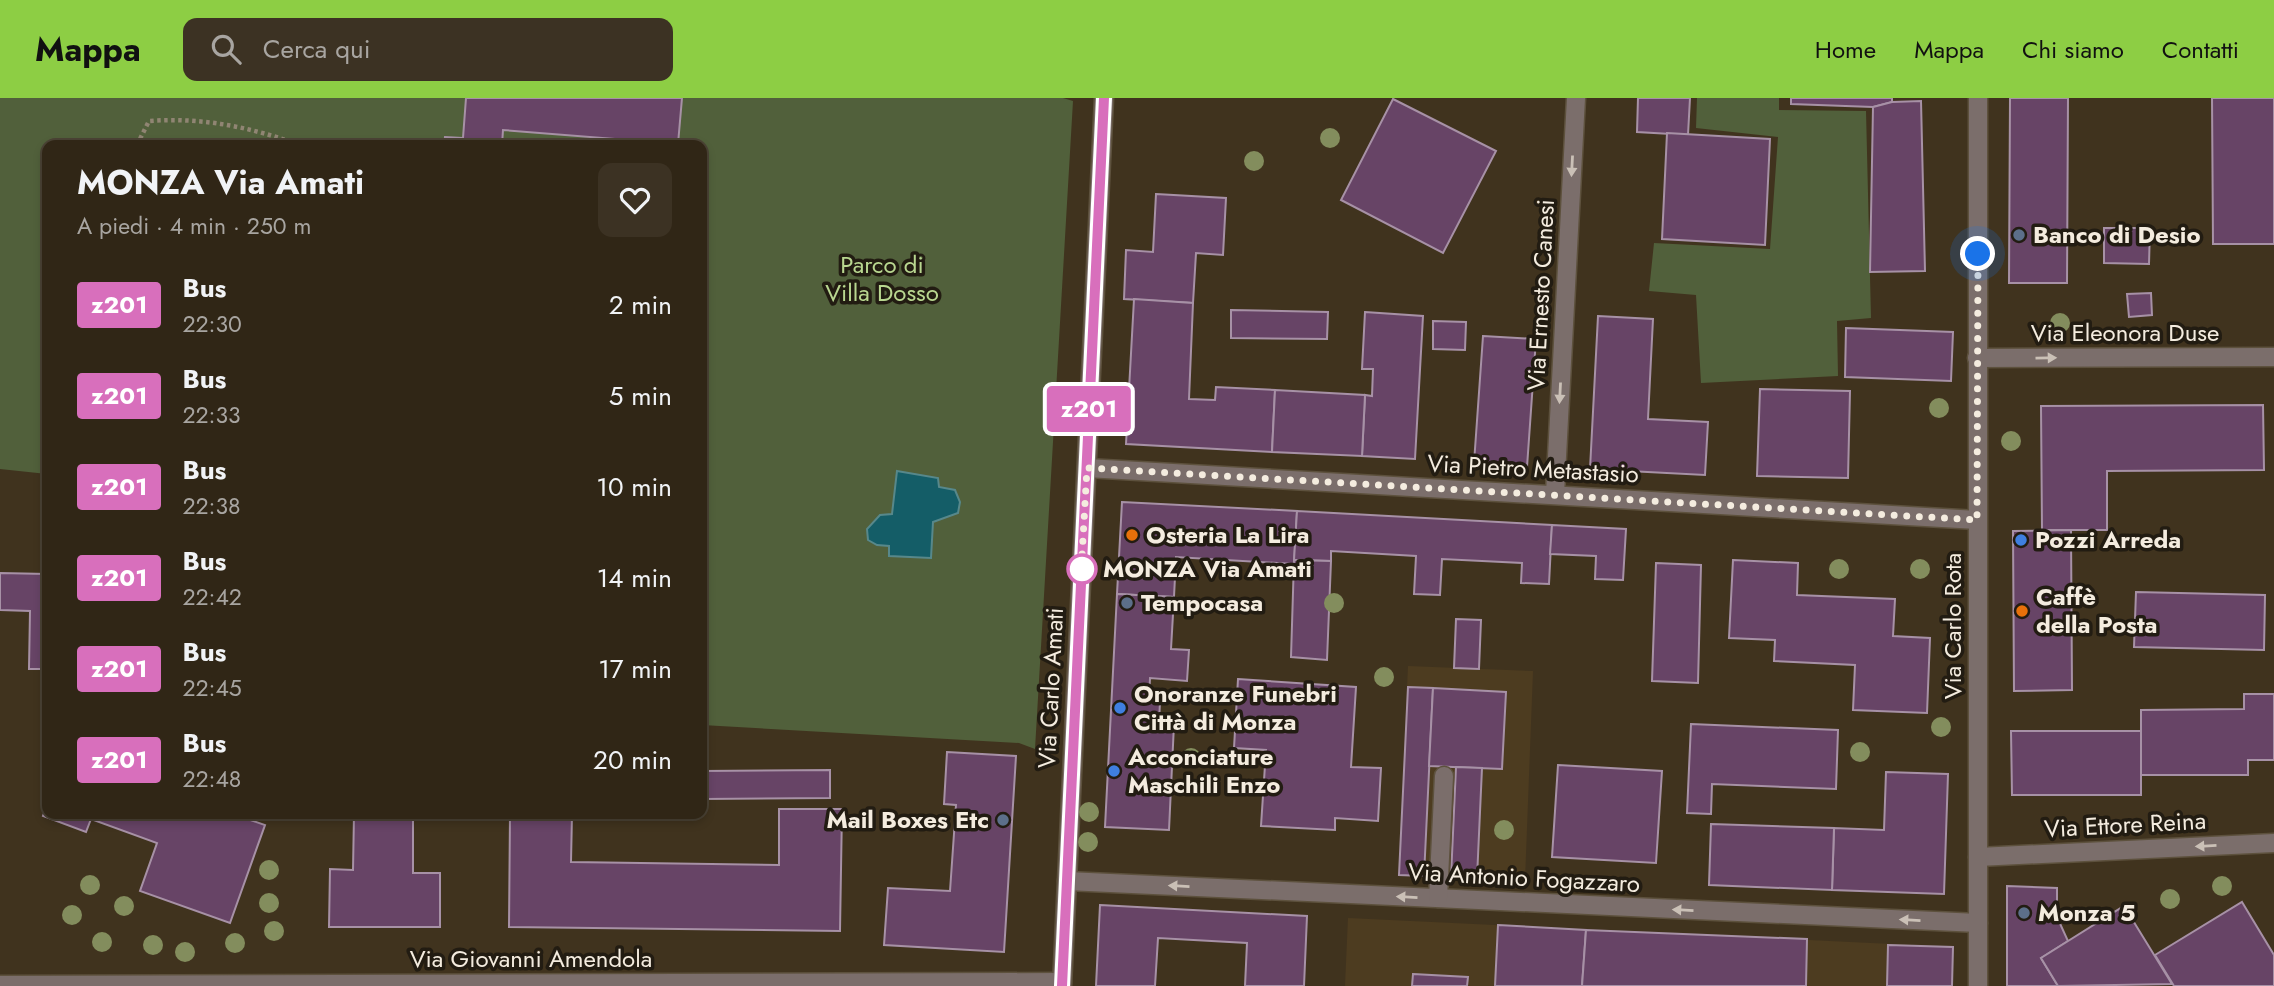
<!DOCTYPE html>
<html lang="it">
<head>
<meta charset="utf-8">
<style>
  :root { --surface:#302616; --page:#3c3223; --text:#f1f3f6; --muted:#a8a5a1; --line:#4b4335; --accent:#8dce44 }
  body { margin:0; font-family:Jost,sans-serif; background:var(--page); color:var(--text); height:100vh; display:flex; flex-direction:column; font-size:26px; white-space:nowrap }
  * { box-sizing:border-box; margin:0 }
  p { font-size:23px; color:var(--muted) }
  .icon { flex:none; width:38px; height:38px; fill:none; stroke:currentColor; stroke-width:2; stroke-linecap:round; stroke-linejoin:round }
  .map { position:relative; flex:1; overflow:hidden }
  .details { position:absolute; left:42px; top:42px; width:665px; height:679px; display:flex; flex-direction:column; background:var(--surface); border-radius:14px; box-shadow:0 4px 10px #0003,0 0 0 2px var(--line) }
  .details>* { flex:none }
  .badge { padding:0 14px; border-radius:5px; font-size:24px; line-height:46px }
  .you { position:absolute; width:35px; height:35px; margin:-18px; border:5px solid #fff; border-radius:50%; background:#1a73e8; box-shadow:0 0 0 10px #1a73e833 }
  .map>.badge { position:absolute; translate:-50% -50%; box-shadow:0 0 0 4px #fff }
  .round { display:grid; place-items:center; flex:none; width:74px; height:74px; border-radius:14px; background:var(--page) }
  .summary { display:flex; align-items:center; justify-content:space-between; height:119px; padding:0 35px }
  h1 { font-size:33px; font-weight:700; line-height:52px }
  ul { padding:0; list-style:none }
  li { display:flex; align-items:center; gap:21px; height:91px; padding:0 35px }
  li div { flex:1 }
  li b { display:block; font-size:26px }
  li em { font-style:normal }
  li .badge { min-width:77px; font-weight:700; text-align:center }
  header { display:flex; align-items:center; gap:42px; box-sizing:border-box; height:98px; padding:0 35px; background:var(--accent); color:#111 }
  header strong { font-size:33px }
  nav { display:flex; gap:38px; margin-inline-start:auto; font-size:24px }
  .search { width:490px; height:63px; background:var(--page); display:flex; align-items:center; gap:18px; box-sizing:border-box; padding:0 24px; border-radius:14px; color:var(--muted); font-size:26px }
  .map>svg:first-child { display:block }
  .built { fill:#4d3c20 }
  .green { fill:#51603b }
  .water { fill:#145d67; stroke:#57888b; stroke-width:2 }
  .building { fill:#674466; stroke:#a791a6; stroke-width:2 }
  .lines { fill:none; stroke-linecap:round; stroke-linejoin:round }
  .minor-casing { stroke:#5d513d; stroke-width:21 }
  .path { stroke:#908573; stroke-width:4.5; stroke-dasharray:3.5 3.5; stroke-linecap:butt }
  .minor { stroke:#7b6e6b; stroke-width:18 }
  .tree { fill:#838d5d }
  .oneway { fill:#cac0b6 }
  .line-casing { stroke:#fff; stroke-width:16 }
  .line { stroke:#d86fbc; stroke-width:10 }
  .walk { stroke:#f4ecdf; stroke-width:7; stroke-dasharray:0 12.6 }
  .service-dot { fill:#5c6f8a; stroke:#221c12; stroke-width:2.5 }
  .food-dot { fill:#e8710a; stroke:#221c12; stroke-width:2.5 }
  .shop-dot { fill:#3f7fe0; stroke:#221c12; stroke-width:2.5 }
  .stop-dot { fill:#fff; stroke:#d86fbc; stroke-width:3.5 }
  .labels { text-anchor:middle; stroke-width:7; stroke-linejoin:round; paint-order:stroke }
  .poi-label { font-size:24px; font-weight:bold; fill:#f4ecdf; stroke:#221c12; text-anchor:start }
  .park-label { font-size:24px; fill:#b9d790; stroke:#221c12 }
  .street-label { font-size:24px; fill:#f4ecdf; stroke:#221c12 }
  .stop-label { font-size:24px; font-weight:bold; fill:#f4ecdf; stroke:#221c12; text-anchor:start }
</style>
</head>
<body>
<header>
<strong>Mappa</strong>
<div class="search"><svg class="icon" aria-label="search" viewBox="0 0 24 24"><circle cx="10" cy="10" r="6"/><path d="M15 15l6 6"/></svg>Cerca qui</div>
<nav><a>Home</a><a>Mappa</a><a>Chi siamo</a><a>Contatti</a></nav>
</header>
<div class="map">
<svg width="2274" height="888" viewBox="0 0 2274 888">
  <rect width="100%" height="100%" fill="#40331e"/>
  <!-- built -->
  <g class="built">
    <polygon points="1408,568 1533,573 1525,782 1399,777"/>
    <polygon points="1348,820 1953,849 1952,888 1345,888"/>
  </g>
  <!-- green -->
  <g class="green">
    <polygon points="0,0 1063,0 1073,3 1035,651 1019,645 702,627 702,47 47,47 47,376 0,371"/>
    <polygon points="1697,0 1779,0 1779,12 1866,13 1871,220 1837,223 1838,278 1701,285 1696,197 1649,193 1654,145 1770,151 1778,39 1696,30"/>
  </g>
  <!-- water -->
  <polygon class="water" points="897,373 938,380 939,389 955,392 960,404 958,415 933,424 931,460 889,458 889,448 877,447 868,442 867,431 880,417 892,416"/>
  <!-- building -->
  <g class="building">
    <polygon points="466,0 682,0 678,46 503,32 502,47 444,47 445,39 463,40"/>
    <polygon points="1638,0 1690,0 1688,37 1637,34"/>
    <polygon points="1791,0 1892,0 1892,4 1873,9 1791,6"/>
    <polygon points="2010,0 2068,0 2067,185 2009,185"/>
    <polygon points="2212,0 2274,0 2274,146 2213,146"/>
    <polygon points="1393,1 1496,53 1443,155 1341,102"/>
    <polygon points="1921,3 1925,173 1870,174 1873,9 1892,4"/>
    <polygon points="1667,35 1770,41 1765,147 1662,141"/>
    <polygon points="1156,96 1226,100 1223,157 1196,155 1193,205 1124,201 1126,152 1153,154"/>
    <polygon points="2104,130 2150,130 2149,166 2104,165"/>
    <polygon points="2151,195 2152,217 2129,219 2127,196"/>
    <polygon points="1134,201 1193,205 1189,301 1215,302 1216,289 1275,292 1272,354 1126,346"/>
    <polygon points="1231,212 1328,214 1327,241 1231,240"/>
    <polygon points="1365,214 1423,218 1415,361 1362,358 1365,297 1372,298 1373,271 1362,271"/>
    <polygon points="1598,218 1653,221 1648,321 1708,324 1705,377 1590,371"/>
    <polygon points="1433,223 1466,224 1465,252 1433,251"/>
    <polygon points="1846,230 1953,234 1951,283 1845,279"/>
    <polygon points="1483,238 1536,241 1527,369 1474,365"/>
    <polygon points="1760,291 1850,293 1848,380 1757,378"/>
    <polygon points="1275,292 1365,297 1362,358 1272,354"/>
    <polygon points="2263,307 2264,372 2107,373 2107,432 2042,432 2041,308"/>
    <polygon points="1122,404 1297,413 1294,466 1176,459 1174,499 1117,496"/>
    <polygon points="1297,413 1552,427 1549,486 1521,485 1522,465 1442,461 1440,497 1414,496 1416,458 1331,453 1331,463 1294,462"/>
    <polygon points="1552,427 1626,431 1623,482 1595,481 1596,458 1550,456"/>
    <polygon points="2071,432 2072,592 2014,593 2013,433"/>
    <polygon points="1294,462 1331,463 1327,562 1291,559"/>
    <polygon points="1733,462 1798,465 1797,497 1895,501 1893,538 1930,540 1927,615 1853,612 1855,567 1774,563 1775,542 1729,540"/>
    <polygon points="1656,465 1701,467 1698,585 1652,583"/>
    <polygon points="0,475 47,476 47,571 29,571 30,513 0,512"/>
    <polygon points="2136,494 2265,497 2264,552 2134,549"/>
    <polygon points="1117,496 1174,499 1171,551 1189,552 1187,583 1150,580 1149,602 1160,603 1159,626 1174,626 1169,732 1105,729"/>
    <polygon points="1456,521 1481,522 1479,571 1454,570"/>
    <polygon points="1238,581 1356,589 1351,669 1381,670 1378,723 1335,720 1335,732 1261,728 1266,652 1234,650"/>
    <polygon points="1408,589 1433,590 1424,778 1399,777"/>
    <polygon points="1433,590 1506,594 1502,671 1429,668"/>
    <polygon points="2244,596 2274,596 2274,662 2248,662 2248,677 2141,677 2141,612 2244,611"/>
    <polygon points="1691,626 1838,632 1836,691 1712,686 1711,716 1687,715"/>
    <polygon points="2011,633 2141,633 2141,697 2012,697"/>
    <polygon points="947,654 1016,658 1004,854 884,847 888,790 950,793 956,707 944,706"/>
    <polygon points="1558,667 1662,673 1656,765 1552,759"/>
    <polygon points="1456,669 1482,670 1477,780 1451,779"/>
    <polygon points="830,672 830,700 702,701 702,673"/>
    <polygon points="1886,674 1948,676 1944,796 1832,792 1834,730 1884,732"/>
    <polygon points="47,707 47,716 233,716 265,727 230,825 140,793 157,745 91,721 86,734 43,718"/>
    <polygon points="779,711 842,711 840,833 509,829 510,716 572,716 571,764 779,767"/>
    <polygon points="354,716 413,716 413,775 440,775 440,829 329,829 330,771 353,772"/>
    <polygon points="1711,726 1834,730 1832,792 1709,787"/>
    <polygon points="2007,788 2057,790 2057,819 2068,843 2041,860 2058,888 2007,888"/>
    <polygon points="2242,804 2274,857 2274,888 2174,888 2155,857"/>
    <polygon points="1100,807 1307,818 1304,888 1245,888 1247,845 1158,840 1155,888 1096,888"/>
    <polygon points="2124,808 2172,886 2058,888 2041,860"/>
    <polygon points="1498,827 1586,832 1582,888 1495,888"/>
    <polygon points="1586,832 1807,841 1806,888 1582,888"/>
    <polygon points="1888,847 1953,849 1952,888 1887,888"/>
    <polygon points="1413,876 1468,879 1467,888 1412,888"/>
  </g>
  <g class="lines">
    <defs>
      <g id="minor">
        <polyline points="1977,260 2274,259"/>
        <polyline points="1087,370 1977,422"/>
        <polyline points="1555,396 1576,0"/>
        <polyline points="1978,759 2274,745"/>
        <polyline points="1067,783 1978,825"/>
        <polyline points="1438,800 1444,678"/>
        <polyline points="0,887 1062,884"/>
        <polyline points="1062,888 1104,0"/>
        <polyline points="1978,888 1978,0"/>
      </g>
    </defs>
    <!-- minor casing -->
    <use href="#minor" class="minor-casing"/>
    <!-- path -->
    <path class="path" d="M 137,47 L 149,23 C 202,19 250,29 300,47"/>
    <!-- minor -->
    <use href="#minor" class="minor"/>
  </g>
  <!-- trees -->
  <g class="tree">
    <circle cx="1330" cy="40" r="10"/>
    <circle cx="1254" cy="63" r="10"/>
    <circle cx="2060" cy="225" r="10"/>
    <circle cx="1939" cy="310" r="10"/>
    <circle cx="2011" cy="343" r="10"/>
    <circle cx="1839" cy="471" r="10"/>
    <circle cx="1920" cy="471" r="10"/>
    <circle cx="1334" cy="505" r="10"/>
    <circle cx="1384" cy="579" r="10"/>
    <circle cx="1941" cy="629" r="10"/>
    <circle cx="1860" cy="654" r="10"/>
    <circle cx="1191" cy="660" r="10"/>
    <circle cx="1089" cy="714" r="10"/>
    <circle cx="1504" cy="732" r="10"/>
    <circle cx="1088" cy="744" r="10"/>
    <circle cx="269" cy="772" r="10"/>
    <circle cx="90" cy="787" r="10"/>
    <circle cx="2222" cy="788" r="10"/>
    <circle cx="2170" cy="801" r="10"/>
    <circle cx="269" cy="805" r="10"/>
    <circle cx="124" cy="808" r="10"/>
    <circle cx="72" cy="817" r="10"/>
    <circle cx="274" cy="833" r="10"/>
    <circle cx="102" cy="844" r="10"/>
    <circle cx="235" cy="845" r="10"/>
    <circle cx="153" cy="847" r="10"/>
    <circle cx="185" cy="854" r="10"/>
  </g>
  <!-- one-way arrows -->
  <defs><path id="oneway-solid" d="M-6-.8H1V-3.2L6.5 0L1 3.2V.8H-6Z" transform="scale(1.75)"/></defs>
  <g class="oneway">
    <use href="#oneway-solid" transform="translate(1572 68) rotate(93)"/>
    <use href="#oneway-solid" transform="translate(2046 260) rotate(-1)"/>
    <use href="#oneway-solid" transform="translate(1560 295) rotate(93)"/>
    <use href="#oneway-solid" transform="translate(2206 748) rotate(177)"/>
    <use href="#oneway-solid" transform="translate(1179 788) rotate(-177)"/>
    <use href="#oneway-solid" transform="translate(1407 799) rotate(-177)"/>
    <use href="#oneway-solid" transform="translate(1683 812) rotate(-177)"/>
    <use href="#oneway-solid" transform="translate(1910 822) rotate(-177)"/>
  </g>
  <g class="lines">
    <defs>
      <polyline id="line" points="1062,888 1104,0"/>
    </defs>
    <!-- line casing -->
    <use href="#line" class="line-casing"/>
    <!-- line -->
    <use href="#line" class="line"/>
    <!-- walk -->
    <polyline class="walk" points="1082,471 1081,476 1087,370 1977,422 1978,156"/>
  </g>
  <!-- markers -->
  <g class="service-dot">
    <circle cx="2019" cy="137" r="7"/>
    <circle cx="1127" cy="505" r="7"/>
    <circle cx="1003" cy="722" r="7"/>
    <circle cx="2024" cy="815" r="7"/>
  </g>
  <g class="food-dot">
    <circle cx="1132" cy="437" r="7"/>
    <circle cx="2022" cy="513" r="7"/>
  </g>
  <g class="shop-dot">
    <circle cx="2021" cy="442" r="7"/>
    <circle cx="1120" cy="610" r="7"/>
    <circle cx="1114" cy="673" r="7"/>
  </g>
  <circle class="stop-dot" cx="1082" cy="471" r="14"/>
  <g class="labels">
    <!-- poi labels -->
    <g class="poi-label">
      <text x="2033" y="145">Banco di Desio</text>
      <text x="1146" y="445">Osteria La Lira</text>
      <text x="2035" y="450">Pozzi Arreda</text>
      <text x="2036" y="507">Caffè<tspan x="2036" dy="28">della Posta</tspan></text>
      <text x="1141" y="513">Tempocasa</text>
      <text x="1134" y="604">Onoranze Funebri<tspan x="1134" dy="28">Città di Monza</tspan></text>
      <text x="1128" y="667">Acconciature<tspan x="1128" dy="28">Maschili Enzo</tspan></text>
      <text x="989" y="730" text-anchor="end">Mail Boxes Etc</text>
      <text x="2038" y="823">Monza 5</text>
    </g>
    <!-- park labels -->
    <g class="park-label">
      <text x="882" y="175">Parco di<tspan x="882" dy="28">Villa Dosso</tspan></text>
    </g>
    <!-- street labels -->
    <g class="street-label">
      <text transform="translate(1541 197) rotate(-87)" y="8">Via Ernesto Canesi</text>
      <text x="2125" y="243">Via Eleonora Duse</text>
      <text transform="translate(1533 371) rotate(3)" y="8">Via Pietro Metastasio</text>
      <text transform="translate(1953 528) rotate(-90)" y="8">Via Carlo Rota</text>
      <text transform="translate(1051 590) rotate(-87)" y="8">Via Carlo Amati</text>
      <text transform="translate(2125 727) rotate(-3)" y="8">Via Ettore Reina</text>
      <text transform="translate(1524 780) rotate(3)" y="8">Via Antonio Fogazzaro</text>
      <text x="531" y="869">Via Giovanni Amendola</text>
    </g>
    <!-- stop labels -->
    <g class="stop-label">
      <text x="1103" y="479">MONZA Via Amati</text>
    </g>
  </g>
</svg>
<div class="you" style="left:1978px;top:156px"></div>
<b class="badge" style="left:1089px;top:311px;background:#d86fbc;color:#fff">z201</b>
<section class="details">
<div class="summary"><div><h1>MONZA Via Amati</h1><p>A piedi · 4 min · 250 m</p></div><a class="round"><svg class="icon" aria-label="heart" viewBox="0 0 24 24"><path d="M12 20l-8-8c-3-5 5-10 8-4 3-6 11-1 8 4z"/></svg></a></div>
<ul>
<li><span class="badge" style="background:#d86fbc;color:#fff">z201</span><div><b>Bus</b><p>22:30</p></div><em>2 min</em></li>
<li><span class="badge" style="background:#d86fbc;color:#fff">z201</span><div><b>Bus</b><p>22:33</p></div><em>5 min</em></li>
<li><span class="badge" style="background:#d86fbc;color:#fff">z201</span><div><b>Bus</b><p>22:38</p></div><em>10 min</em></li>
<li><span class="badge" style="background:#d86fbc;color:#fff">z201</span><div><b>Bus</b><p>22:42</p></div><em>14 min</em></li>
<li><span class="badge" style="background:#d86fbc;color:#fff">z201</span><div><b>Bus</b><p>22:45</p></div><em>17 min</em></li>
<li><span class="badge" style="background:#d86fbc;color:#fff">z201</span><div><b>Bus</b><p>22:48</p></div><em>20 min</em></li>
</ul>
</section>
</div>
</body>
</html>
